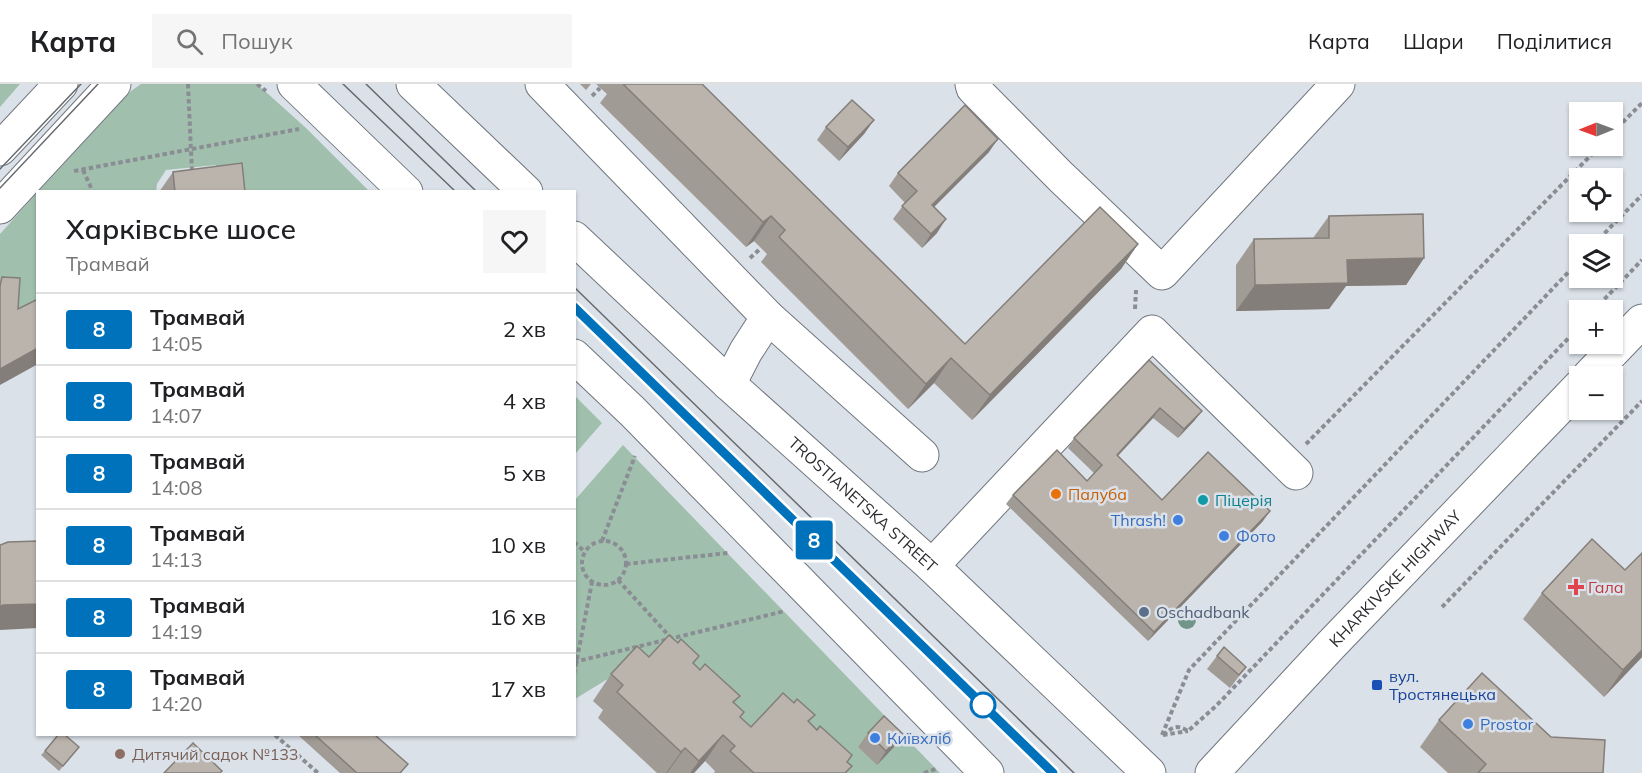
<!DOCTYPE html>
<html lang="uk">
<head>
<meta charset="utf-8">
<style>
  :root { --surface:#fff; --page:#f6f6f6; --text:#202124; --muted:#757577; --line:#e0e0e0 }
  body { margin:0; font-family:Mulish,sans-serif; background:var(--page); color:var(--text); height:100vh; display:flex; flex-direction:column; font-size:22px; white-space:nowrap }
  * { box-sizing:border-box; margin:0 }
  p { font-size:20px; color:var(--muted) }
  .icon { flex:none; width:33px; height:33px; fill:none; stroke:currentColor; stroke-width:2; stroke-linecap:round; stroke-linejoin:round }
  .map { position:relative; flex:1; overflow:hidden }
  .details { position:absolute; left:36px; top:106px; width:540px; height:546px; display:flex; flex-direction:column; background:var(--surface); border-radius:0px; box-shadow:0 2px 4px #0004 }
  .details>* { flex:none }
  .badge { padding:0 12px; border-radius:4px; font-size:21px; line-height:39px }
  .needle { width:39px; rotate:269deg }
  .tools { position:absolute; left:1569px; top:18px; display:grid; gap:12px }
  .tools a { display:grid; place-items:center; width:54px; height:54px; border-radius:0px; background:var(--surface); box-shadow:0 2px 4px #0004; font-size:30px }
  .map>.badge { position:absolute; translate:-50% -50%; box-shadow:0 0 0 3px #fff }
  .round { display:grid; place-items:center; flex:none; width:63px; height:63px; border-radius:0px; background:var(--page) }
  .head { display:flex; align-items:center; justify-content:space-between; height:102px; padding:0 30px }
  h1 { font-size:28px; font-weight:600; line-height:45px }
  ul { padding:0; list-style:none }
  li { display:flex; align-items:center; gap:18px; height:72px; padding:0 30px; border-top:2px solid var(--line) }
  li div { flex:1 }
  li b { display:block; font-size:22px }
  li em { font-style:normal }
  li .badge { min-width:66px; font-weight:700; text-align:center }
  header { display:flex; align-items:center; gap:36px; box-sizing:border-box; height:84px; padding:0 30px; background:var(--surface); border-bottom:2px solid var(--line) }
  header strong { font-size:28px }
  nav { display:flex; gap:33px; margin-inline-start:auto; font-size:21px }
  .search { width:420px; height:54px; background:var(--page); display:flex; align-items:center; gap:15px; box-sizing:border-box; padding:0 21px; border-radius:0px; color:var(--muted); font-size:22px }
  .map>svg:first-child { display:block }
  .green { fill:#a0c0ad }
  .lines { fill:none; stroke-linecap:round; stroke-linejoin:round }
  .minor-casing { stroke:#70767d; stroke-width:35 }
  .major-casing { stroke:#70767d; stroke-width:35 }
  .path { stroke:#8a8e94; stroke-width:4; stroke-dasharray:4.5 3; stroke-linecap:butt }
  .minor { stroke:#fff; stroke-width:33 }
  .major { stroke:#fff; stroke-width:33 }
  .tram { stroke:#66696e; stroke-width:1.5 }
  .tree { fill:#719589 }
  .wall { fill:#a19b95 }
  .shaded-wall { fill:#837e79 }
  .building { fill:#bbb4ad; stroke:#837e79; stroke-width:1.5 }
  .line-casing { stroke:#fff; stroke-width:14 }
  .line { stroke:#0072bc; stroke-width:9 }
  .food-dot { fill:#e8710a; stroke:#dbe1e9; stroke-width:2 }
  .culture-dot { fill:#0f9aa8; stroke:#dbe1e9; stroke-width:2 }
  .shop-dot { fill:#3f7fe0; stroke:#dbe1e9; stroke-width:2 }
  .health-dot { fill:#e0444e; stroke:#dbe1e9; stroke-width:2 }
  .service-dot { fill:#5c6f8a; stroke:#dbe1e9; stroke-width:2 }
  .transit-dot { fill:#1a4fb4; stroke:#dbe1e9; stroke-width:2 }
  .stop-dot { fill:#fff; stroke:#0072bc; stroke-width:3 }
  .education-dot { fill:#8d6e63; stroke:#dbe1e9; stroke-width:2 }
  .labels { text-anchor:middle; stroke-width:5; stroke-linejoin:round; paint-order:stroke }
  .food-label { font-size:16px; fill:#c56008; stroke:#dbe1e9; text-anchor:start }
  .culture-label { font-size:16px; fill:#0d838f; stroke:#dbe1e9; text-anchor:start }
  .street-label { font-size:16px; fill:#292b2e; stroke:#dbe1e9 }
  .shop-label { font-size:16px; fill:#366cbe; stroke:#dbe1e9; text-anchor:start }
  .health-label { font-size:16px; fill:#be3a42; stroke:#dbe1e9; text-anchor:start }
  .service-label { font-size:16px; fill:#4e5e75; stroke:#dbe1e9; text-anchor:start }
  .transit-label { font-size:16px; fill:#164399; stroke:#dbe1e9; text-anchor:start }
  .education-label { font-size:16px; fill:#785e54; stroke:#dbe1e9; text-anchor:start }
</style>
</head>
<body>
<header>
<strong>Карта</strong>
<div class="search"><svg class="icon" aria-label="search" viewBox="0 0 24 24"><circle cx="10" cy="10" r="6"/><path d="M15 15l6 6"/></svg>Пошук</div>
<nav><a>Карта</a><a>Шари</a><a>Поділитися</a></nav>
</header>
<div class="map">
<svg width="1642" height="689" viewBox="0 0 1642 689">
  <rect width="100%" height="100%" fill="#dbe1e9"/>
  <!-- green -->
  <g class="green">
    <polygon points="0,0 20,0 0,23"/>
    <polygon points="141,0 257,0 306,44 370,108 224,108 216,81 166,86 157,100 156,108 38,108 131,7"/>
    <polygon points="37,109 37,232 0,220 0,150"/>
    <polygon points="575,312 602,339 575,370"/>
    <polygon points="623,361 940,689 826,689 741,661 619,588 575,615 575,416"/>
  </g>
  <g class="lines">
    <defs>
      <g id="minor">
        <polyline points="294,0 406,108"/>
        <polyline points="413,0 526,108"/>
        <polyline points="542,0 768,233 922,371"/>
        <polyline points="972,0 973,4 1061,93 1162,189 1338,0"/>
        <polyline points="0,65 61,0"/>
        <polyline points="0,123 114,0"/>
        <path id="s1" d="M 574,154 L 729,300 L 932,482 L 1149,689"/>
        <polyline points="574,272 633,328 987,689"/>
        <polyline points="729,300 746,267 768,233"/>
        <polyline points="932,482 1152,248 1296,389"/>
      </g>
      <g id="major">
        <polyline points="1589,292 1642,237"/>
        <path id="s2" d="M 1212,689 L 1331,561 L 1580,302"/>
      </g>
    </defs>
    <!-- minor casing -->
    <use href="#minor" class="minor-casing"/>
    <!-- major casing -->
    <use href="#major" class="major-casing"/>
    <!-- path -->
    <g class="path">
      <polyline points="188,0 192,89"/>
      <polyline points="257,0 266,7"/>
      <polyline points="592,12 600,4"/>
      <polyline points="1612,49 1642,19"/>
      <polyline points="83,86 93,108"/>
      <polyline points="74,87 299,45"/>
      <polyline points="1594,160 1642,111"/>
      <polyline points="750,174 761,164"/>
      <polyline points="1135,225 1136,206"/>
      <polyline points="1594,226 1642,176"/>
      <polyline points="1306,360 1600,62"/>
      <polyline points="602,457 635,372"/>
      <circle cx="604" cy="479" r="22"/>
      <polyline points="574,458 585,468"/>
      <polyline points="626,480 728,469"/>
      <polyline points="618,496 672,555"/>
      <polyline points="1442,523 1642,317"/>
      <polyline points="574,578 785,527"/>
      <polyline points="574,590 592,498"/>
      <polyline points="275,651 318,689"/>
      <polyline points="1162,651 1189,586 1580,176"/>
      <path d="M 1163,651 C 1173,643 1176,640 1188,647 L 1216,622 L 1580,242"/>
      <polyline points="1163,651 1188,647"/>
      <polyline points="924,689 936,685"/>
    </g>
    <!-- minor -->
    <use href="#minor" class="minor"/>
    <!-- major -->
    <use href="#major" class="major"/>
    <!-- tram -->
    <g class="tram">
      <polyline points="343,0 456,108"/>
      <polyline points="366,0 477,108"/>
      <polyline points="0,85 81,0"/>
      <polyline points="0,104 98,0"/>
      <polyline points="574,203 1074,689"/>
      <polyline points="574,223 1053,689"/>
    </g>
  </g>
  <!-- trees -->
  <circle class="tree" cx="1187" cy="536" r="9"/>
  <!-- wall -->
  <g class="wall">
    <polygon points="580,0 591,0 586,6"/>
    <polygon points="596,0 702,0 965,260 1138,160 1121,185 972,336 934,299 908,325 761,178 767,170 754,157 746,163 600,19 607,10"/>
    <polygon points="874,36 864,50 839,77 817,56 826,43"/>
    <polygon points="989,68 934,123 937,149 922,164 893,135 905,119 889,102 898,89"/>
    <polygon points="173,88 245,108 159,108"/>
    <polygon points="1329,132 1424,174 1406,201 1346,202 1329,225 1236,227 1236,181 1254,155 1313,154"/>
    <polygon points="1149,276 1195,336 1178,354 1153,334 1118,372 1162,416 1263,437 1148,557 1006,420 1013,411 1087,397 1094,389 1068,364 1074,354"/>
    <polygon points="1642,469 1642,573 1604,613 1523,535 1542,509 1625,486"/>
    <polygon points="1217,572 1246,583 1230,604 1207,585"/>
    <polygon points="649,573 694,580 700,586 740,612 734,619 741,634 751,643 794,619 815,631 809,638 848,678 847,689 714,689 715,687 705,677 694,689 657,689 598,634 603,626 593,617 611,590"/>
    <polygon points="1439,636 1551,653 1603,689 1448,689 1420,663"/>
    <polygon points="868,649 903,650 894,663 877,681 858,663"/>
    <polygon points="298,651 375,651 402,689 340,689"/>
    <polygon points="45,667 75,668 59,687 41,671"/>
  </g>
  <!-- shaded-wall -->
  <g class="shaded-wall">
    <polygon points="874,36 864,50 839,77 848,63"/>
    <polygon points="998,55 989,68 923,134 932,121"/>
    <polygon points="771,132 754,157 746,163 763,138"/>
    <polygon points="946,135 937,149 922,164 931,150"/>
    <polygon points="1138,160 1121,185 972,336 990,311"/>
    <polygon points="1424,174 1406,201 1346,202 1329,225 1236,227 1255,201 1347,176"/>
    <polygon points="38,264 38,280 0,301 0,285"/>
    <polygon points="951,274 934,299 908,325 926,300"/>
    <polygon points="1160,324 1153,334 1110,380 1117,371"/>
    <polygon points="1202,327 1195,336 1178,354 1184,345"/>
    <polygon points="1270,427 1263,437 1148,557 1154,548"/>
    <polygon points="38,520 38,544 0,546 0,523 3,521"/>
    <polygon points="1642,566 1642,573 1604,613 1623,586"/>
    <polygon points="903,650 894,663 877,681 886,667"/>
    <polygon points="723,651 705,677 694,689 690,689 699,677"/>
    <polygon points="685,664 667,689 666,689 681,668"/>
  </g>
  <!-- building -->
  <g class="building">
    <polygon points="623,0 702,0 965,260 1100,123 1138,160 990,311 951,274 926,300 779,153 785,146 771,132 763,138"/>
    <polygon points="852,16 874,36 848,63 826,43"/>
    <polygon points="965,21 998,55 932,121 946,135 931,150 902,122 917,107 898,89"/>
    <polygon points="242,79 245,108 175,108 173,88"/>
    <polygon points="1423,130 1424,174 1347,176 1348,199 1255,201 1254,155 1329,154 1329,132"/>
    <polygon points="2,193 20,194 18,225 38,215 38,264 0,285 0,202"/>
    <polygon points="1149,276 1202,327 1184,345 1160,324 1117,371 1162,416 1208,368 1270,427 1154,548 1013,411 1057,366 1087,397 1102,381 1074,354"/>
    <polygon points="1592,455 1625,486 1642,469 1642,566 1623,586 1542,509"/>
    <polygon points="38,457 38,520 3,521 0,523 0,461 8,458"/>
    <polygon points="669,551 678,559 681,555 699,572 693,579 700,586 705,580 740,612 733,618 744,628 740,633 751,643 783,609 794,619 797,615 815,631 808,637 817,646 820,642 852,671 847,678 852,682 845,689 754,689 730,667 735,662 723,651 699,677 685,664 681,668 617,608 623,601 611,590 637,562 649,573"/>
    <polygon points="1224,563 1246,583 1239,591 1217,572"/>
    <polygon points="1482,589 1551,653 1605,656 1603,689 1478,689 1486,680 1439,636"/>
    <polygon points="884,632 903,650 886,667 868,649"/>
    <polygon points="58,651 65,651 79,663 63,682 45,667"/>
    <polygon points="315,651 375,651 408,680 400,689 357,689"/>
    <polygon points="193,659 222,687 220,689 164,689"/>
  </g>
  <g class="lines">
    <defs>
      <polyline id="line" points="574,223 1053,689"/>
    </defs>
    <!-- line casing -->
    <use href="#line" class="line-casing"/>
    <!-- line -->
    <use href="#line" class="line"/>
  </g>
  <!-- markers -->
  <circle class="food-dot" cx="1056" cy="410" r="6"/>
  <circle class="culture-dot" cx="1203" cy="416" r="6"/>
  <g class="shop-dot">
    <circle cx="1178" cy="436" r="6"/>
    <circle cx="1224" cy="452" r="6"/>
    <circle cx="1468" cy="640" r="6"/>
    <circle cx="875" cy="654" r="6"/>
  </g>
  <path class="health-dot" d="M1573 494h6v6h6v6h-6v6h-6v-6h-6v-6h6z"/>
  <circle class="service-dot" cx="1144" cy="528" r="6"/>
  <rect class="transit-dot" x="1371" y="595" width="12" height="12" rx="3"/>
  <circle class="stop-dot" cx="983" cy="621" r="12"/>
  <circle class="education-dot" cx="120" cy="670" r="6"/>
  <g class="labels">
    <!-- food labels -->
    <g class="food-label">
      <text x="1068" y="416">Палуба</text>
    </g>
    <!-- culture labels -->
    <g class="culture-label">
      <text x="1215" y="422">Піцерія</text>
    </g>
    <!-- street labels -->
    <g class="street-label">
      <text dy="6" stroke="none"><textPath href="#s1" startOffset="393">TROSTIANETSKA STREET</textPath></text>
      <text dy="6" stroke="none"><textPath href="#s2" startOffset="267">KHARKIVSKE HIGHWAY</textPath></text>
    </g>
    <!-- shop labels -->
    <g class="shop-label">
      <text x="1166" y="442" text-anchor="end">Thrash!</text>
      <text x="1236" y="458">Фото</text>
      <text x="1480" y="646">Prostor</text>
      <text x="887" y="660">Київхліб</text>
    </g>
    <!-- health labels -->
    <g class="health-label">
      <text x="1588" y="509">Гала</text>
    </g>
    <!-- service labels -->
    <g class="service-label">
      <text x="1156" y="534">Oschadbank</text>
    </g>
    <!-- transit labels -->
    <g class="transit-label">
      <text x="1389" y="598">вул.<tspan x="1389" dy="18">Тростянецька</tspan></text>
    </g>
    <!-- education labels -->
    <g class="education-label">
      <text x="132" y="676">Дитячий садок №133</text>
    </g>
  </g>
</svg>
<div class="tools">
<a><svg class="needle" viewBox="-14 -14 28 28"><path d="M0-13l5 13h-10z" fill="#e53935"/><path d="M0 13l5-13h-10z" fill="#757577"/></svg></a>
<a><svg class="icon" aria-label="locate" viewBox="0 0 24 24"><circle cx="12" cy="12" r="6"/><path d="M12 2v4M12 18v4M2 12h4M18 12h4"/></svg></a>
<a><svg class="icon" aria-label="layers" viewBox="0 0 24 24"><path d="M12 4l9 5-9 5-9-5zM3 14l9 5 9-5"/></svg></a>
<a>+</a>
<a>−</a>
</div>
<b class="badge" style="left:814px;top:456px;background:#0072bc;color:#fff">8</b>
<section class="details">
<div class="head"><div><h1>Харківське шосе</h1><p>Трамвай</p></div><a class="round"><svg class="icon" aria-label="heart" viewBox="0 0 24 24"><path d="M12 20l-8-8c-3-5 5-10 8-4 3-6 11-1 8 4z"/></svg></a></div>
<ul>
<li><span class="badge" style="background:#0072bc;color:#fff">8</span><div><b>Трамвай</b><p>14:05</p></div><em>2 хв</em></li>
<li><span class="badge" style="background:#0072bc;color:#fff">8</span><div><b>Трамвай</b><p>14:07</p></div><em>4 хв</em></li>
<li><span class="badge" style="background:#0072bc;color:#fff">8</span><div><b>Трамвай</b><p>14:08</p></div><em>5 хв</em></li>
<li><span class="badge" style="background:#0072bc;color:#fff">8</span><div><b>Трамвай</b><p>14:13</p></div><em>10 хв</em></li>
<li><span class="badge" style="background:#0072bc;color:#fff">8</span><div><b>Трамвай</b><p>14:19</p></div><em>16 хв</em></li>
<li><span class="badge" style="background:#0072bc;color:#fff">8</span><div><b>Трамвай</b><p>14:20</p></div><em>17 хв</em></li>
</ul>
</section>
</div>
</body>
</html>
